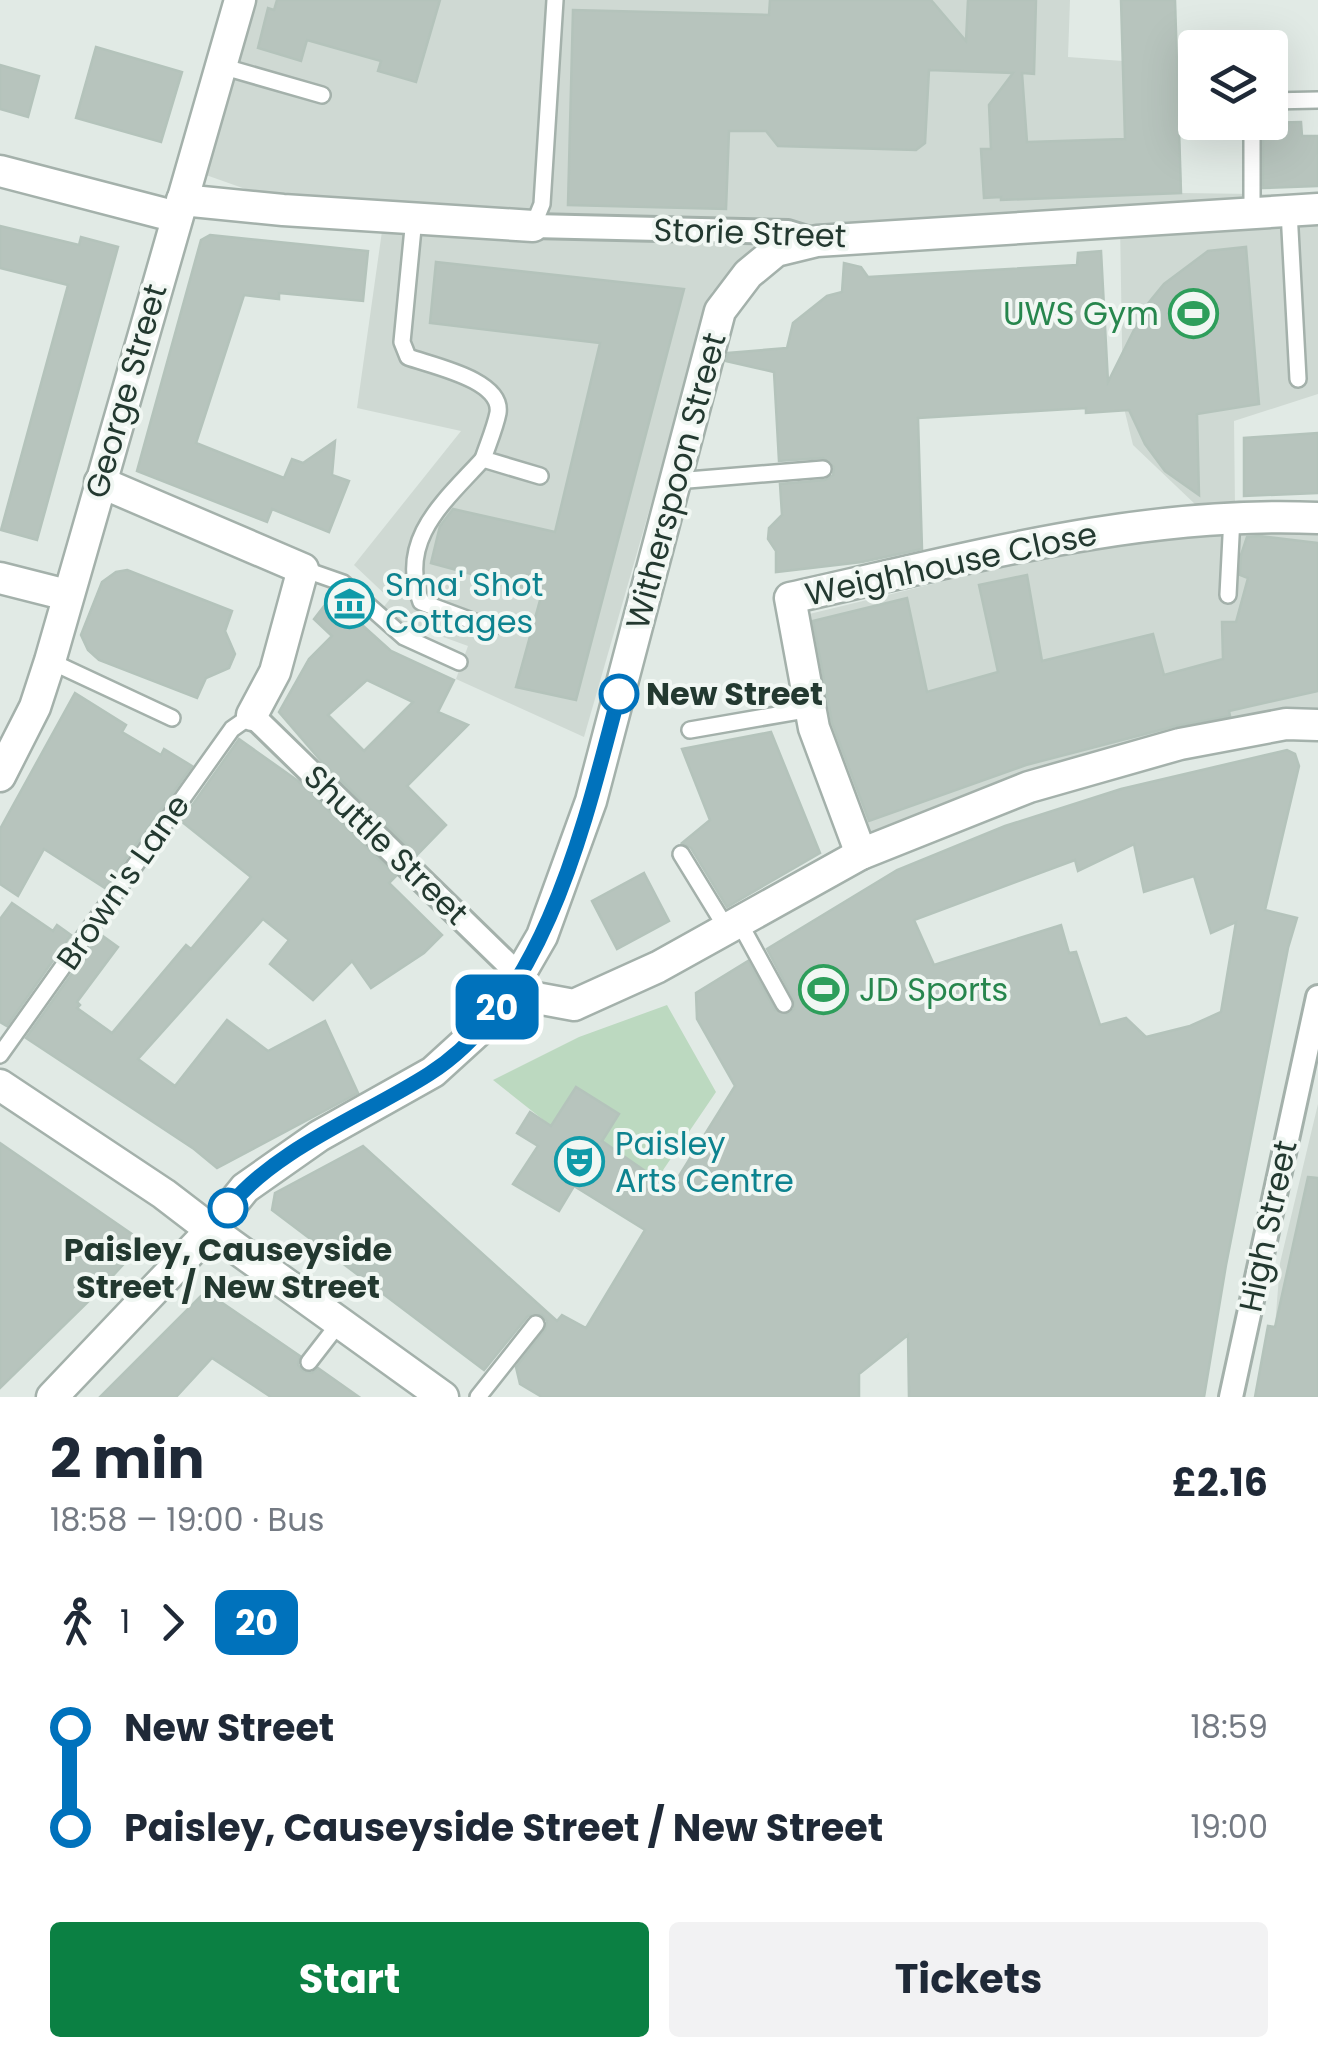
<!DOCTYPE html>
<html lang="en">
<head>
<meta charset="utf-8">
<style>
  :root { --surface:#fff; --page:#f2f2f3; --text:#1f2937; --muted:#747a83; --accent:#0b8043 }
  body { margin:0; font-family:Poppins,sans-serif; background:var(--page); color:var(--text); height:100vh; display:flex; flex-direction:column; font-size:38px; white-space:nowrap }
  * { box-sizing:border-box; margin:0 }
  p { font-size:32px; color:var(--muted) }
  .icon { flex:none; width:55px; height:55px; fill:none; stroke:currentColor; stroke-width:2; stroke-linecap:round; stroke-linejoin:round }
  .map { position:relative; height:1397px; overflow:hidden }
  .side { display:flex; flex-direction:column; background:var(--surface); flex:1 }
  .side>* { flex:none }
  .badge { padding:0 20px; border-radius:15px; font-size:35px; line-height:65px }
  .controls { position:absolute; left:1178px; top:30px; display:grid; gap:20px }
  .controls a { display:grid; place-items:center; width:110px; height:110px; border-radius:10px; background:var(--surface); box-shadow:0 10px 40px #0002; font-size:50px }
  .map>.badge { position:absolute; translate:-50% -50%; box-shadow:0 0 0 5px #fff }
  .legs { display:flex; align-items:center; gap:15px; height:110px; padding:0 50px; font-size:32px }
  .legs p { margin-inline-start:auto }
  .head { display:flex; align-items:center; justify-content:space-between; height:170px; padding:0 50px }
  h1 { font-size:55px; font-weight:700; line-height:75px }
  .cta { display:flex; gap:20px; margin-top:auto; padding:20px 50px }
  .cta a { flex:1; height:115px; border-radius:10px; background:var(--accent); color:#fff; font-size:40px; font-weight:700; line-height:115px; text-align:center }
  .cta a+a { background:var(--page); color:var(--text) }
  ul { padding:0 50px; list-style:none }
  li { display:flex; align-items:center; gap:35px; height:100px; font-size:38px }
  li i { display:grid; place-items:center; width:15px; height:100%; margin:0 12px; background:currentColor }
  li i::after { content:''; width:25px; height:25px; margin:-12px; border:8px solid; border-radius:50%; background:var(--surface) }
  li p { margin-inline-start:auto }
  li:first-child i { background:linear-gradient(#0000 50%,currentColor 0) }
  li:last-child i { background:linear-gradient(currentColor 50%,#0000 0) }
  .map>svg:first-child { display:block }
  .built { fill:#cfd9d3 }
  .green { fill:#bcd9c0 }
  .building { fill:#b7c4bd; stroke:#b4c3bb; stroke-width:2.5; fill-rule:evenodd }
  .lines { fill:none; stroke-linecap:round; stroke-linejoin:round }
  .service-casing { stroke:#a4b1ab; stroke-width:20 }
  .pedestrian-casing { stroke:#a4b1ab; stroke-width:28 }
  .minor-casing { stroke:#a4b1ab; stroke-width:35 }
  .tertiary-casing { stroke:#a4b1ab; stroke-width:35 }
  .service { stroke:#fff; stroke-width:15 }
  .pedestrian { stroke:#fff; stroke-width:22 }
  .minor { stroke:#fff; stroke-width:30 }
  .tertiary { stroke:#fff; stroke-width:30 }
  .line-1-casing { stroke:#fff; stroke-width:22 }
  .line-1 { stroke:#0072bc; stroke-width:15 }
  .stop-1-dot { fill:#fff; stroke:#0072bc; stroke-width:5 }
  .labels { text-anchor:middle; stroke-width:8; stroke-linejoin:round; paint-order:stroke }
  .street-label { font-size:32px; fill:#233930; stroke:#f1f7f3 }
  .leisure-label { font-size:32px; fill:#27864d; stroke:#f1f7f3; text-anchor:end }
  .culture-label { font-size:32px; fill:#0d838f; stroke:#f1f7f3; text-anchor:start }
  .stop-label { font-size:32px; font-weight:bold; fill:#233930; stroke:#f1f7f3; text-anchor:start }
</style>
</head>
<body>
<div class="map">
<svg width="1318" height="1397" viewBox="0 0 1318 1397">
  <rect width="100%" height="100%" fill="#e1eae5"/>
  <!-- built -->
  <g class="built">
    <polygon points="255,0 1070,0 1068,57 1123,61 1177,59 1182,193 1318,195 1318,394 1234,421 1235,507 1197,506 1133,445 1123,404 1120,223 788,232 712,292 584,737 456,679 468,646 413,626 398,624 382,609 390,599 354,565 461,431 357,408 384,217 271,198 206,175"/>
    <polygon points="1262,523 1318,531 1318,709 1268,716 860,840 797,617 1117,539"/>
    <polygon points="1318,1104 1318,1397 1255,1397 1268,1326 1275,1327 1280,1263"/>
  </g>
  <!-- green -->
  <polygon class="green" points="667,1005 716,1092 657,1179 602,1141 618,1114 576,1087 551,1126 493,1080 579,1037"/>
  <!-- building -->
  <g class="building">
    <polygon points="277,0 440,0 416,82 378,71 381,61 307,40 301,61 258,48 268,8 274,10"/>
    <polygon points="770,0 931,0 966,41 968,0 1036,0 1034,74 1022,73 1027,142 1125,139 1121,0 1175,0 1181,193 1001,200 1001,197 984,198 981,149 991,149 989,105 1013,73 929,70 925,143 916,150 778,146 766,131 729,131 726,209 568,205 573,10 769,15"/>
    <polygon points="96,47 182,72 161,142 76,118"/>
    <polygon points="0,65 39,76 28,117 0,109"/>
    <polygon points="1301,122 1302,136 1318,136 1318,186 1263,188 1263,123"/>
    <polygon points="0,226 79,245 81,237 118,247 37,540 1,530 68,285 0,268"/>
    <polygon points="210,235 368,251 363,301 279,293 279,299 244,295 196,443 284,478 292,459 303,463 335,441 332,475 349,481 329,532 272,509 267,522 137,471 201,240"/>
    <polygon points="1246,247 1259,404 1197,414 1199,495 1165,471 1145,444 1129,410 1086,413 1086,408 918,418 922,549 862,562 776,572 776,551 768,539 769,528 782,515 780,484 825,480 833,475 834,467 823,458 779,461 774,372 726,361 728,353 787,348 793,323 827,296 842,292 844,263 861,267 868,277 1077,265 1078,253 1101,251 1108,382 1146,306 1164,284 1208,251"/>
    <polygon points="436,262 684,289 576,700 516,687 542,593 431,563 440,526 453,509 555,532 600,343 430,323"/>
    <polygon points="1318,433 1318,493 1244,496 1244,438"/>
    <polygon points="1260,536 1318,543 1318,691 1229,711 1230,716 1176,726 1026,765 869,821 832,723 813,621 907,598 927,692 998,672 979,585 1027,575 1042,661 1153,634 1164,675 1223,659 1222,622 1236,622 1248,578 1240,575 1241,555 1247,537"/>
    <polygon points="127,570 232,611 225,631 235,654 229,668 206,678 197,698 99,660 88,650 81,635 102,582 116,572"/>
    <path d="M 331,597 L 391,651 L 454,680 L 438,712 L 468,725 L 407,786 L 446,825 L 417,855 L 321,761 L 279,712 L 309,659 L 332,636 L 314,619 ZM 367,680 L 413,702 L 364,751 L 328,715 Z"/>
    <polygon points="75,693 126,725 122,732 161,755 164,749 192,766 105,888 44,849 18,896 0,884 0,829"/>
    <polygon points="771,732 820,853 727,907 691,848 682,843 710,820 682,749"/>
    <polygon points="239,739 298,781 396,876 389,883 442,935 424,953 371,988 352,961 313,1000 270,964 289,940 263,919 138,1059 175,1086 227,1020 268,1051 325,1021 358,1093 217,1168 194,1149 26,1038 100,934 118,947 77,1002 80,1005 77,1008 112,1033 186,945 191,949 251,877 181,821"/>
    <path d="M 1287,750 L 1295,754 L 1299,766 L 1265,910 L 1297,918 L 1288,948 L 1226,1265 L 1204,1397 L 909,1397 L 908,1335 L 859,1374 L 859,1397 L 542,1397 L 520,1384 L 516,1367 L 545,1330 L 547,1321 L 542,1315 L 528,1316 L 484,1370 L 272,1210 L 275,1193 L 363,1146 L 557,1321 L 562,1315 L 586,1328 L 645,1230 L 574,1186 L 559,1211 L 513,1184 L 538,1146 L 517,1133 L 530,1112 L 551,1126 L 576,1087 L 619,1114 L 602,1141 L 671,1189 L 735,1086 L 697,1019 L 696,993 L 748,961 L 775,1010 L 788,1014 L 794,1009 L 794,1000 L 767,949 L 897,870 L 1005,826 L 1121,789 ZM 1134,844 L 1144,892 L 1194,876 L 1211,933 L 1236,922 L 1221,1012 L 1190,1026 L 1146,1037 L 1126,1018 L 1100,1025 L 1076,952 L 1069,953 L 1061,925 L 934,965 L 914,920 L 1075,860 L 1078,871 Z"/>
    <polygon points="644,873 669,921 617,949 592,901"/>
    <polygon points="12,903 53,931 57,925 71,935 7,1026 0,1022 0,919"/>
    <polygon points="0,1143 132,1234 137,1244 132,1255 95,1295 0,1388"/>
    <polygon points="1308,1177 1318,1178 1318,1397 1255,1397 1268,1326 1275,1327"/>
    <polygon points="207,1295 212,1296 300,1356 298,1365 303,1371 312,1373 318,1368 359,1397 271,1397 212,1358 176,1397 100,1397 201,1296"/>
  </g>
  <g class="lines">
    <defs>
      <g id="service">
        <polyline points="221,66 322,95"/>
        <polyline points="1270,101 1318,100"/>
        <polyline points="1252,122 1252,213"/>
        <polyline points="1289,211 1298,379"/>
        <path d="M 414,218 L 402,342 L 408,357 C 433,366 503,380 498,413 C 495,428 488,444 483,459 L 540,476"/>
        <polyline points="533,226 542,204 555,0"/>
        <path d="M 483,459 C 445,501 397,539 421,602 L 491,628"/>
        <polyline points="676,481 823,469"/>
        <polyline points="303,569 343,583 404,637 459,662"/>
        <polyline points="1228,595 1232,517"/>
        <polyline points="50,661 172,718"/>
        <polyline points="690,730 811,709"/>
        <polyline points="681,854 727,929"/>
        <polyline points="739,922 784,1004"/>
        <polyline points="0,1055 232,729 252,715"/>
        <polyline points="309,1362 340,1322"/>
        <polyline points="478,1397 536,1324"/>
      </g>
      <g id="pedestrian">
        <polyline points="533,226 788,232 817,241"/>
        <polyline points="252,715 520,976"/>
        <polyline points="1231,1397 1318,997"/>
      </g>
      <g id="minor">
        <polyline points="0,171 177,217"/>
        <polyline points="182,200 283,210 533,226"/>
        <polyline points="100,482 303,569 275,672 252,715"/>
        <polyline points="0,578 67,595"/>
        <path d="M 861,854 L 814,728 L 790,598 C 963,560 1139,510 1318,518"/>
        <polyline points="509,993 574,1005 658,967 861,854 1029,787 1180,744 1286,724 1318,725"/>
        <polyline points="52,1397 211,1230 443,1397"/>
      </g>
      <g id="tertiary">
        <polyline points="0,776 35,707 50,661 240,0"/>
        <polyline points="0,1085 164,1194 211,1230 245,1188 319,1136 433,1072 478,1031 509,993 542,936 591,801 720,311 748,274 776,251 817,241 1318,209"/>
      </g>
    </defs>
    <!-- service casing -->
    <use href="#service" class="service-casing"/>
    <!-- pedestrian casing -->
    <use href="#pedestrian" class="pedestrian-casing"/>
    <!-- minor casing -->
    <use href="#minor" class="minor-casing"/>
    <!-- tertiary casing -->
    <use href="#tertiary" class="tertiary-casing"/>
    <!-- service -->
    <use href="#service" class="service"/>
    <!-- pedestrian -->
    <use href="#pedestrian" class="pedestrian"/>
    <!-- minor -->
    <use href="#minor" class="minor"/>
    <!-- tertiary -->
    <use href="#tertiary" class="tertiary"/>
  </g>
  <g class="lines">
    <defs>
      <path id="line-1" d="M 228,1208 C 276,1148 365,1115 429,1074 C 546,1000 586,818 619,694"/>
    </defs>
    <!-- line-1 casing -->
    <use href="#line-1" class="line-1-casing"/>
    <!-- line-1 -->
    <use href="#line-1" class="line-1"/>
  </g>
  <!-- icons -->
  <defs>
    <symbol id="stadium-ring" viewBox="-11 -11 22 22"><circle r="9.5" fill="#f1f7f3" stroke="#2e9e5b" stroke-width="1.5"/><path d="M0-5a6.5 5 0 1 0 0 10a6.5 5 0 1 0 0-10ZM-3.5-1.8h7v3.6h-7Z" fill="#2e9e5b"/></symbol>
    <symbol id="museum-ring" viewBox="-11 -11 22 22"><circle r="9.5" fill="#f1f7f3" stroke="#0f9aa8" stroke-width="1.5"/><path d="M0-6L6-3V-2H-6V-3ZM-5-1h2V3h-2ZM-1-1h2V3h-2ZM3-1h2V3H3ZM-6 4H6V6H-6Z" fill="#0f9aa8"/></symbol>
    <symbol id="theatre-ring" viewBox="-11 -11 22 22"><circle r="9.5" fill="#f1f7f3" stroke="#0f9aa8" stroke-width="1.5"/><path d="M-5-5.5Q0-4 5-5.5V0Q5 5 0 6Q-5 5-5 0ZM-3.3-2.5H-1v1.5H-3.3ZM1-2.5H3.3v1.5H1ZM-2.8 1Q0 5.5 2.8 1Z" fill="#0f9aa8"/></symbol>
  </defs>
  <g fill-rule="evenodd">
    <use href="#stadium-ring" x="1166" y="286" width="55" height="55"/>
    <use href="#museum-ring" x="322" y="576" width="55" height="55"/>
    <use href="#stadium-ring" x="796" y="962" width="55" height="55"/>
    <use href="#theatre-ring" x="552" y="1134" width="55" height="55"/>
  </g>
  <!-- markers -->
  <g class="stop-1-dot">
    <circle cx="619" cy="694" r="18"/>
    <circle cx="228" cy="1208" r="18"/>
  </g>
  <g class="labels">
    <!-- street labels -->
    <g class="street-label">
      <text transform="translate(750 233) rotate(2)" y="11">Storie Street</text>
      <text transform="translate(126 391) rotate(-74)" y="11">George Street</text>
      <text transform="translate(676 481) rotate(-75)" y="11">Witherspoon Street</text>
      <text transform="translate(951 564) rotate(-12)" y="11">Weighhouse Close</text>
      <text transform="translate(386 845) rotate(44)" y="11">Shuttle Street</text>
      <text transform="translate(123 882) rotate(-55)" y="11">Brown's Lane</text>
      <text transform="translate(1268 1226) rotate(-78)" y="11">High Street</text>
    </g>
    <!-- leisure labels -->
    <g class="leisure-label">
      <text x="1159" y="325">UWS Gym</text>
      <text x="859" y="1001" text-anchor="start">JD Sports</text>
    </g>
    <!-- culture labels -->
    <g class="culture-label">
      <text x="385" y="596">Sma' Shot<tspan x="385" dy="37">Cottages</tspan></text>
      <text x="615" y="1155">Paisley<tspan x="615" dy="37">Arts Centre</tspan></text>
    </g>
    <!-- stop labels -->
    <g class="stop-label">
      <text x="646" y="705">New Street</text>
      <text x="228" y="1261" text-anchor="middle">Paisley, Causeyside<tspan x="228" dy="37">Street / New Street</tspan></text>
    </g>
  </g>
</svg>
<div class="controls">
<a><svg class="icon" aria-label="layers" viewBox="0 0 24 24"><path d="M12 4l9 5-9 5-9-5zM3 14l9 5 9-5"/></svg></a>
</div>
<b class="badge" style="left:497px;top:1007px;background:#0072bc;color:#fff">20</b>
</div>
<section class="side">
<div class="head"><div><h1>2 min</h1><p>18:58 – 19:00 · Bus</p></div><b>£2.16</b></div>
<div class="legs"><svg class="icon" aria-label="walk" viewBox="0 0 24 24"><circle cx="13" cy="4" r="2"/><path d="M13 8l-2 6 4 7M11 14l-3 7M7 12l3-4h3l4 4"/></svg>1<svg class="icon" aria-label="forward" viewBox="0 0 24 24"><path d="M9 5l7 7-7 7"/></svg><b class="badge" style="background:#0072bc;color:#fff">20</b></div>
<ul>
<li><i style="color:#0072bc"></i><b>New Street</b><p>18:59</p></li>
<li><i style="color:#0072bc"></i><b>Paisley, Causeyside Street / New Street</b><p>19:00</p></li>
</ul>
<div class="cta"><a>Start</a><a>Tickets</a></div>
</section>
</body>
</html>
